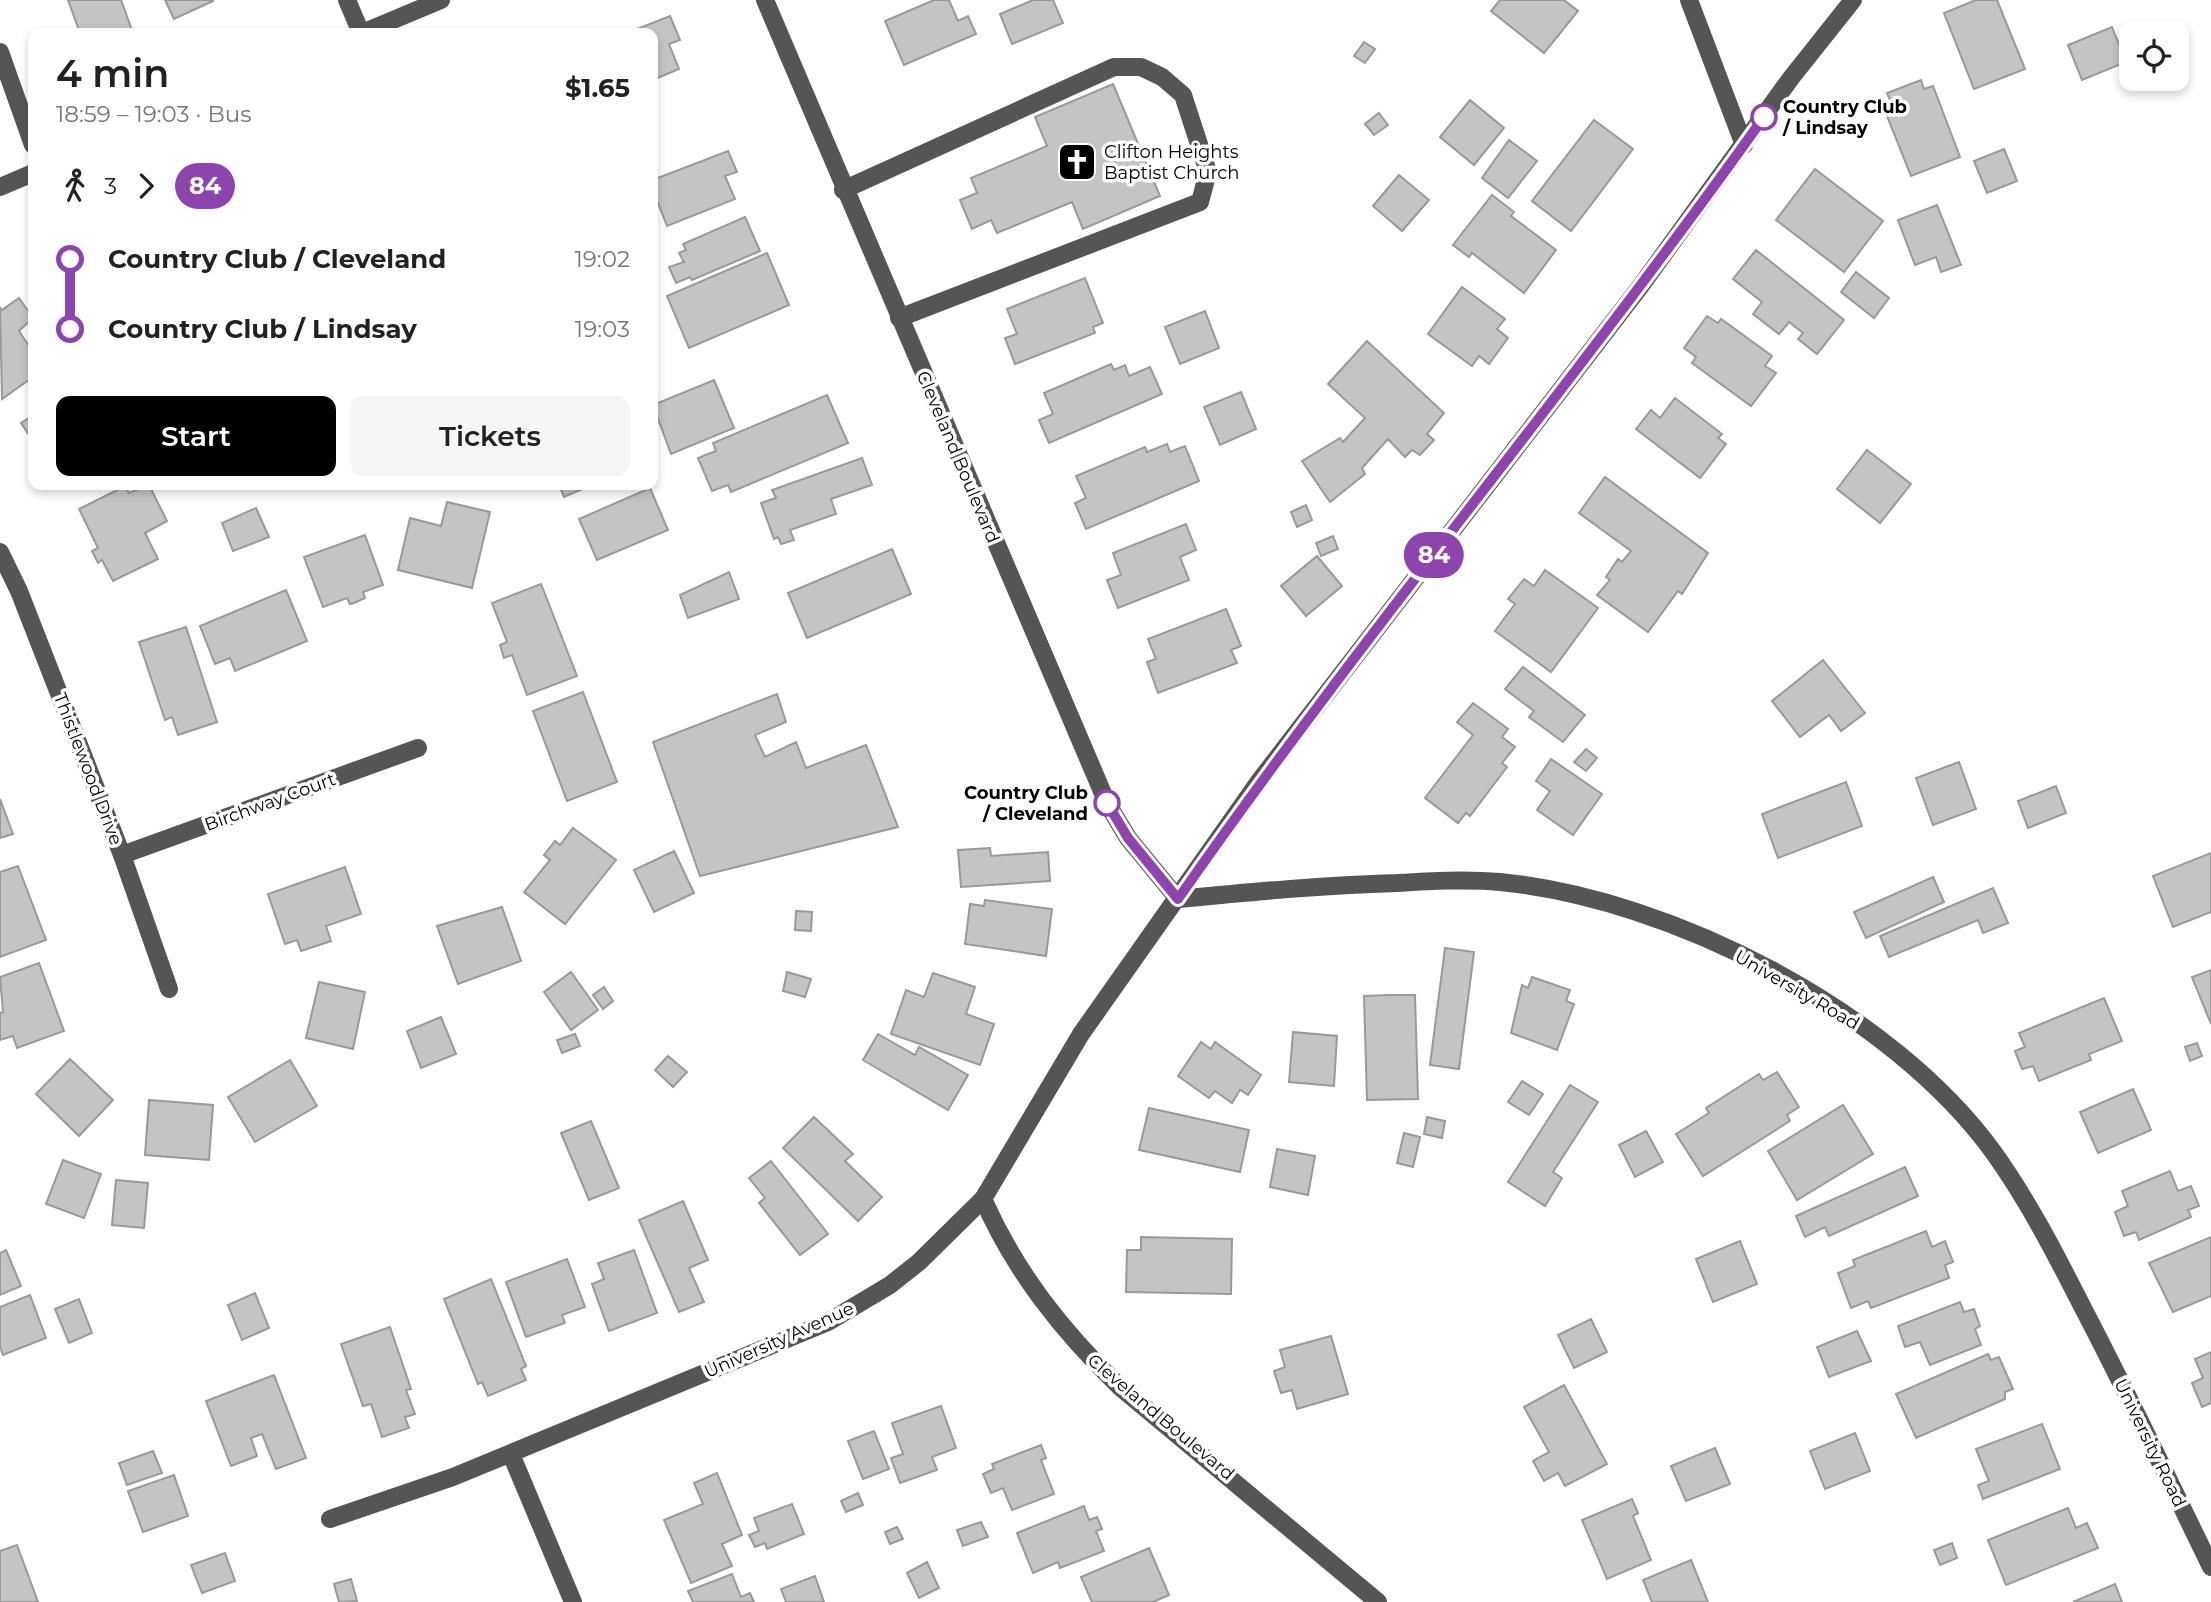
<!DOCTYPE html>
<html lang="en">
<head>
<meta charset="utf-8">
<style>
  :root { --surface:#fff; --page:#f6f6f6; --text:#222; --muted:#767676; --accent:#000 }
  body { margin:0; font-family:Montserrat,sans-serif; background:var(--page); color:var(--text); height:100vh; display:flex; flex-direction:column; font-size:26px; white-space:nowrap }
  * { box-sizing:border-box; margin:0 }
  p { font-size:23px; color:var(--muted) }
  .icon { flex:none; width:38px; height:38px; fill:none; stroke:currentColor; stroke-width:2; stroke-linecap:round; stroke-linejoin:round }
  .map { position:relative; flex:1; overflow:hidden }
  .details { position:absolute; left:28px; top:28px; width:630px; height:462px; display:flex; flex-direction:column; background:var(--surface); border-radius:14px; box-shadow:0 4px 10px #0003 }
  .details>* { flex:none }
  .badge { padding:0 14px; border-radius:23px; font-size:24px; line-height:46px }
  .tools { position:absolute; left:2119px; top:21px; display:grid; gap:14px }
  .tools a { display:grid; place-items:center; width:70px; height:70px; border-radius:14px; background:var(--surface); box-shadow:0 4px 10px #0003; font-size:35px }
  .map>.badge { position:absolute; translate:-50% -50%; box-shadow:0 0 0 4px #fff }
  .legs { display:flex; align-items:center; gap:10px; height:77px; padding:0 28px; font-size:23px }
  .legs p { margin-inline-start:auto }
  .summary { display:flex; align-items:center; justify-content:space-between; height:119px; padding:0 28px }
  h1 { font-size:38px; font-weight:600; line-height:52px }
  .primary-button { display:flex; gap:14px; margin-top:auto; padding:14px 28px }
  .primary-button a { flex:1; height:80px; border-radius:14px; background:var(--accent); color:#fff; font-size:28px; font-weight:600; line-height:80px; text-align:center }
  .primary-button a+a { background:var(--page); color:var(--text) }
  ul { padding:0 28px; list-style:none }
  li { display:flex; align-items:center; gap:24px; height:70px; font-size:26px }
  li i { display:grid; place-items:center; width:10px; height:100%; margin:0 9px; background:currentColor }
  li i::after { content:''; width:18px; height:18px; margin:-9px; border:5px solid; border-radius:50%; background:var(--surface) }
  li p { margin-inline-start:auto }
  li:first-child i { background:linear-gradient(#0000 50%,currentColor 0) }
  li:last-child i { background:linear-gradient(currentColor 50%,#0000 0) }
  .map>svg:first-child { display:block }
  .building { fill:#c4c4c4; stroke:#999; stroke-width:2 }
  .lines { fill:none; stroke-linecap:round; stroke-linejoin:round }
  .minor { stroke:#555; stroke-width:18 }
  .line-1-casing { stroke:#fff; stroke-width:16 }
  .line-1 { stroke:#8e44ad; stroke-width:10 }
  .stop-1-dot { fill:#fff; stroke:#8e44ad; stroke-width:3.5 }
  .labels { text-anchor:middle; stroke-width:7; stroke-linejoin:round; paint-order:stroke }
  .stop-label { font-size:18px; font-weight:bold; fill:#000; stroke:#fff; text-anchor:start }
  .poi-label { font-size:18px; fill:#000; stroke:#fff; text-anchor:start }
  .street-label { font-size:18px; fill:#000; stroke:#fff }
</style>
</head>
<body>
<div class="map">
<svg width="2211" height="1602" viewBox="0 0 2211 1602">
  <rect width="100%" height="100%" fill="#fff"/>
  <!-- building -->
  <g class="building">
    <polygon points="68,0 121,0 133,33 80,33"/>
    <polygon points="165,0 213,0 213,1 174,19"/>
    <polygon points="934,0 949,0 958,21 968,16 976,34 904,65 885,21"/>
    <polygon points="1033,0 1053,0 1063,23 1012,44 1000,14"/>
    <polygon points="1500,0 1564,0 1578,11 1544,53 1491,11"/>
    <polygon points="1976,0 1997,0 2025,69 1974,89 1944,13"/>
    <polygon points="670,16 680,40 669,44 679,69 653,80 653,33 627,33"/>
    <polygon points="2112,27 2126,62 2082,80 2068,45"/>
    <polygon points="1364,42 1375,49 1365,63 1354,56"/>
    <polygon points="1921,80 1924,89 1933,86 1960,157 1911,176 1883,106 1891,103 1887,93"/>
    <polygon points="1113,84 1160,196 1083,229 1072,202 997,233 991,220 972,229 960,200 977,193 971,178 1047,146 1035,117"/>
    <polygon points="1470,100 1504,128 1474,165 1440,137"/>
    <polygon points="1379,113 1388,125 1374,135 1365,124"/>
    <polygon points="1594,120 1633,149 1571,231 1532,201"/>
    <polygon points="1509,140 1537,161 1508,198 1482,178"/>
    <polygon points="2004,149 2017,181 1987,193 1974,161"/>
    <polygon points="728,151 737,172 725,176 735,199 667,226 658,203 653,205 653,187 657,185 655,179"/>
    <polygon points="1815,169 1883,221 1844,272 1776,220"/>
    <polygon points="1399,175 1429,200 1402,231 1373,206"/>
    <polygon points="1492,195 1514,212 1511,216 1556,250 1524,293 1472,253 1469,257 1453,245"/>
    <polygon points="1937,205 1961,265 1941,272 1936,257 1915,265 1898,220"/>
    <polygon points="745,217 760,251 692,280 690,277 676,283 669,267 684,262 679,253 686,250 683,244"/>
    <polygon points="1756,250 1844,320 1817,354 1798,339 1803,333 1789,322 1779,334 1753,314 1762,302 1733,279"/>
    <polygon points="767,253 789,305 689,348 667,296"/>
    <polygon points="1856,272 1889,298 1874,318 1841,292"/>
    <polygon points="1085,278 1103,323 1093,327 1095,333 1015,364 1005,338 1017,334 1007,309"/>
    <polygon points="1462,287 1505,319 1497,329 1508,338 1489,364 1479,356 1472,366 1428,334"/>
    <polygon points="19,298 33,318 19,331 33,352 33,377 2,399 0,308 2,310"/>
    <polygon points="1205,311 1219,348 1180,364 1165,327"/>
    <polygon points="1707,316 1718,323 1721,319 1772,356 1765,366 1776,373 1751,406 1692,363 1696,357 1684,348"/>
    <polygon points="1367,341 1444,413 1427,434 1434,440 1420,455 1412,450 1405,457 1388,439 1362,468 1365,474 1330,502 1302,461 1340,438 1343,442 1365,418 1328,384"/>
    <polygon points="1111,364 1114,370 1125,365 1129,376 1150,367 1162,394 1049,443 1039,420 1053,414 1044,393"/>
    <polygon points="714,380 734,428 671,454 653,405"/>
    <polygon points="1241,392 1256,429 1220,445 1204,407"/>
    <polygon points="827,395 848,443 731,492 728,485 712,491 698,458 716,451 713,443"/>
    <polygon points="1675,398 1722,434 1718,438 1726,444 1700,478 1636,429 1651,410 1660,418"/>
    <polygon points="33,415 33,441 21,423"/>
    <polygon points="1167,444 1170,452 1185,446 1199,481 1086,529 1075,503 1086,498 1076,476 1145,447 1147,452"/>
    <polygon points="1867,450 1911,484 1880,523 1837,489"/>
    <polygon points="862,458 872,485 831,499 836,514 790,530 794,540 781,544 778,537 774,539 761,503 776,498 772,490"/>
    <polygon points="1605,477 1708,553 1682,594 1678,591 1648,632 1597,595 1610,580 1606,577 1618,559 1622,562 1631,551 1579,513"/>
    <polygon points="149,485 167,521 145,533 158,559 113,581 102,560 98,563 92,551 98,548 79,509 125,486 129,493"/>
    <polygon points="559,485 592,485 564,497"/>
    <polygon points="650,488 668,530 597,560 579,519"/>
    <polygon points="447,502 490,512 472,588 398,570 410,518 441,526"/>
    <polygon points="1306,505 1312,520 1297,527 1291,512"/>
    <polygon points="256,508 269,537 233,551 222,523"/>
    <polygon points="1186,524 1196,550 1180,557 1189,580 1118,608 1107,580 1121,575 1113,553"/>
    <polygon points="365,535 383,585 363,592 365,598 354,603 350,604 347,598 323,607 304,557"/>
    <polygon points="1333,536 1338,549 1321,556 1316,543"/>
    <polygon points="892,549 911,594 807,638 788,593"/>
    <polygon points="1317,556 1342,586 1306,616 1281,586"/>
    <polygon points="1545,570 1598,608 1551,672 1495,631 1515,604 1508,599 1524,579 1534,586"/>
    <polygon points="729,572 739,599 688,618 680,595"/>
    <polygon points="541,584 577,676 527,695 512,655 504,658 500,645 507,642 492,603"/>
    <polygon points="286,590 307,641 235,671 230,658 215,664 200,626"/>
    <polygon points="1226,609 1241,646 1231,650 1237,663 1158,693 1147,662 1156,659 1148,639"/>
    <polygon points="186,627 217,722 178,735 172,717 165,720 139,642"/>
    <polygon points="1823,660 1865,713 1841,731 1829,715 1800,737 1772,701"/>
    <polygon points="1523,667 1585,715 1563,742 1529,717 1534,711 1505,689"/>
    <polygon points="583,692 617,782 567,801 533,711"/>
    <polygon points="777,694 786,722 755,735 765,757 796,742 806,768 866,745 898,827 700,876 653,742"/>
    <polygon points="1473,703 1508,729 1502,737 1515,747 1502,763 1507,767 1470,816 1466,813 1458,823 1425,798 1473,735 1457,722"/>
    <polygon points="1586,749 1597,758 1586,771 1574,762"/>
    <polygon points="1551,759 1602,794 1573,835 1537,810 1550,791 1536,781"/>
    <polygon points="1959,762 1976,809 1933,825 1916,778"/>
    <polygon points="1846,782 1862,826 1778,858 1762,814"/>
    <polygon points="2056,786 2066,813 2028,828 2018,801"/>
    <polygon points="0,799 13,834 0,838"/>
    <polygon points="573,828 616,860 565,924 524,892 550,860 544,855 551,846 555,841 560,845"/>
    <polygon points="990,848 991,856 1048,852 1050,881 961,887 958,850"/>
    <polygon points="674,851 694,893 654,912 634,870"/>
    <polygon points="2211,853 2211,912 2173,927 2153,876"/>
    <polygon points="18,866 46,940 0,957 0,872"/>
    <polygon points="345,867 361,914 326,926 331,941 301,951 297,940 285,944 268,894"/>
    <polygon points="1933,877 1944,902 1866,938 1854,912"/>
    <polygon points="1993,888 2008,923 1983,933 1978,920 1889,957 1880,936"/>
    <polygon points="985,900 1052,909 1046,956 965,944 970,904 984,906"/>
    <polygon points="502,907 521,961 458,984 437,926"/>
    <polygon points="796,911 812,912 811,931 795,930"/>
    <polygon points="1445,948 1474,952 1459,1069 1430,1065"/>
    <polygon points="39,963 64,1031 17,1048 13,1036 0,1040 0,1013 3,1012 0,977"/>
    <polygon points="2211,970 2211,1024 2192,977"/>
    <polygon points="571,972 598,1010 571,1030 544,992"/>
    <polygon points="787,972 811,979 805,997 783,991"/>
    <polygon points="933,973 975,987 966,1014 994,1024 980,1065 891,1034 906,990 924,997"/>
    <polygon points="1532,977 1570,990 1566,1001 1574,1004 1557,1050 1511,1033 1522,985 1528,988"/>
    <polygon points="319,982 365,992 353,1049 306,1038"/>
    <polygon points="604,987 613,1001 603,1009 593,995"/>
    <polygon points="1390,995 1415,995 1418,1099 1367,1100 1364,996"/>
    <polygon points="2104,998 2122,1041 2089,1054 2091,1060 2039,1081 2033,1066 2022,1069 2015,1051 2025,1047 2019,1033"/>
    <polygon points="441,1017 456,1054 421,1068 407,1031"/>
    <polygon points="1293,1032 1337,1036 1334,1086 1289,1082"/>
    <polygon points="575,1034 580,1046 562,1053 557,1040"/>
    <polygon points="878,1034 915,1055 919,1047 968,1075 948,1110 863,1060"/>
    <polygon points="1201,1042 1211,1049 1215,1042 1261,1075 1248,1095 1240,1090 1232,1103 1215,1091 1209,1098 1178,1076"/>
    <polygon points="2197,1043 2202,1056 2190,1061 2185,1047"/>
    <polygon points="668,1056 687,1072 673,1087 655,1070"/>
    <polygon points="70,1059 113,1100 79,1136 36,1094"/>
    <polygon points="290,1060 317,1106 255,1142 228,1097"/>
    <polygon points="1777,1072 1799,1107 1787,1115 1790,1121 1703,1176 1676,1134 1709,1113 1706,1108 1759,1074 1763,1080"/>
    <polygon points="1522,1081 1543,1094 1529,1115 1508,1102"/>
    <polygon points="1570,1085 1598,1102 1553,1172 1562,1178 1545,1206 1508,1182"/>
    <polygon points="2133,1089 2151,1130 2098,1153 2080,1112"/>
    <polygon points="149,1100 213,1105 209,1160 145,1155"/>
    <polygon points="1843,1105 1873,1154 1797,1200 1768,1151"/>
    <polygon points="1149,1108 1249,1130 1240,1172 1139,1150"/>
    <polygon points="814,1117 853,1154 845,1161 882,1197 858,1221 783,1148"/>
    <polygon points="1427,1117 1445,1121 1442,1138 1424,1134"/>
    <polygon points="591,1121 619,1188 589,1200 561,1133"/>
    <polygon points="1646,1131 1663,1162 1635,1177 1619,1145"/>
    <polygon points="1404,1133 1420,1137 1413,1167 1397,1163"/>
    <polygon points="1277,1149 1315,1156 1308,1195 1270,1187"/>
    <polygon points="63,1160 101,1174 84,1218 46,1204"/>
    <polygon points="771,1161 828,1234 800,1255 759,1203 765,1198 749,1178"/>
    <polygon points="1905,1167 1918,1196 1829,1236 1825,1227 1805,1237 1796,1216"/>
    <polygon points="2170,1171 2178,1191 2191,1186 2199,1206 2188,1210 2191,1217 2139,1240 2136,1232 2124,1236 2115,1212 2128,1206 2122,1191"/>
    <polygon points="116,1180 148,1183 144,1228 112,1225"/>
    <polygon points="683,1201 708,1260 689,1268 704,1302 679,1312 639,1220"/>
    <polygon points="1926,1231 1932,1247 1945,1241 1953,1262 1945,1265 1949,1278 1871,1308 1868,1301 1851,1308 1838,1273 1855,1266 1853,1260"/>
    <polygon points="1141,1237 1232,1239 1231,1294 1126,1292 1127,1250 1141,1250"/>
    <polygon points="2211,1237 2211,1296 2173,1312 2149,1263"/>
    <polygon points="1740,1241 1757,1284 1713,1302 1696,1259"/>
    <polygon points="6,1250 21,1286 0,1295 0,1253"/>
    <polygon points="634,1250 657,1313 609,1331 592,1284 604,1279 598,1263"/>
    <polygon points="567,1259 585,1307 562,1315 565,1323 526,1337 506,1282"/>
    <polygon points="491,1279 526,1366 521,1369 526,1380 488,1396 482,1382 478,1384 444,1299"/>
    <polygon points="255,1293 269,1328 242,1340 228,1305"/>
    <polygon points="30,1295 46,1338 3,1355 0,1347 0,1307"/>
    <polygon points="79,1299 92,1333 69,1343 55,1309"/>
    <polygon points="1960,1302 1964,1312 1974,1309 1980,1326 1975,1329 1981,1345 1930,1365 1920,1342 1905,1347 1898,1326"/>
    <polygon points="1591,1319 1607,1352 1574,1368 1558,1335"/>
    <polygon points="390,1327 411,1389 406,1390 415,1414 405,1417 409,1428 382,1437 371,1404 363,1406 341,1344"/>
    <polygon points="1857,1331 1871,1361 1829,1377 1817,1347"/>
    <polygon points="1331,1336 1348,1394 1297,1409 1292,1390 1281,1393 1274,1371 1285,1367 1280,1350"/>
    <polygon points="2211,1352 2211,1403 2202,1407 2192,1383 2203,1378 2195,1359"/>
    <polygon points="1988,1354 1991,1360 1999,1357 2013,1389 2005,1392 2005,1399 1916,1438 1896,1394"/>
    <polygon points="274,1375 306,1458 276,1469 262,1434 251,1438 257,1456 231,1466 206,1401"/>
    <polygon points="1564,1385 1607,1464 1565,1486 1558,1473 1544,1481 1533,1461 1549,1452 1524,1407"/>
    <polygon points="941,1406 956,1448 932,1457 937,1470 900,1483 891,1458 903,1454 892,1423"/>
    <polygon points="2042,1424 2060,1469 1983,1499 1978,1485 1989,1481 1976,1449"/>
    <polygon points="874,1431 889,1469 863,1479 848,1441"/>
    <polygon points="1855,1433 1870,1471 1825,1489 1810,1451"/>
    <polygon points="1041,1445 1046,1458 1041,1460 1054,1494 1012,1510 1003,1488 991,1493 983,1474 994,1469 992,1464"/>
    <polygon points="1715,1448 1730,1484 1686,1501 1671,1466"/>
    <polygon points="153,1451 162,1473 127,1485 119,1463"/>
    <polygon points="717,1473 742,1535 722,1544 732,1566 691,1583 664,1520 703,1504 694,1483"/>
    <polygon points="174,1475 188,1516 143,1532 128,1491"/>
    <polygon points="858,1493 863,1505 846,1512 841,1501"/>
    <polygon points="1632,1499 1638,1513 1633,1516 1651,1560 1607,1579 1582,1520"/>
    <polygon points="792,1504 804,1534 767,1549 765,1543 755,1547 749,1535 759,1531 754,1518"/>
    <polygon points="1084,1506 1089,1520 1097,1517 1102,1529 1096,1531 1104,1551 1060,1568 1058,1562 1033,1573 1017,1533"/>
    <polygon points="2068,1508 2076,1528 2087,1523 2098,1548 2006,1585 1988,1540"/>
    <polygon points="981,1522 988,1537 963,1546 957,1530"/>
    <polygon points="897,1527 903,1539 890,1544 885,1532"/>
    <polygon points="1952,1543 1957,1558 1940,1565 1934,1550"/>
    <polygon points="17,1545 38,1602 0,1602 0,1551"/>
    <polygon points="1149,1548 1169,1595 1153,1602 1092,1602 1081,1577"/>
    <polygon points="225,1553 235,1581 202,1593 191,1565"/>
    <polygon points="1691,1560 1708,1602 1652,1602 1643,1580"/>
    <polygon points="927,1562 939,1588 919,1598 907,1573"/>
    <polygon points="732,1574 741,1597 750,1593 754,1602 693,1602 688,1591"/>
    <polygon points="815,1576 824,1602 786,1602 781,1589"/>
    <polygon points="351,1579 357,1601 339,1602 334,1584"/>
    <polygon points="2115,1584 2122,1602 2073,1602"/>
  </g>
  <g class="lines">
    <!-- minor -->
    <g class="minor">
      <polyline points="347,0 361,33"/>
      <polyline points="765,0 1107,803 1128,838 1178,899"/>
      <polyline points="1689,0 1744,145"/>
      <polyline points="362,33 441,0"/>
      <polyline points="0,52 33,145"/>
      <polyline points="0,187 33,173"/>
      <polyline points="843,190 1114,67 1141,67 1162,77 1183,95 1208,172 1200,202 899,318"/>
      <polyline points="0,552 19,591 122,855 169,989"/>
      <polyline points="122,855 418,748"/>
      <path d="M 1178,899 C 1251,892 1324,885 1397,883 C 1431,881 1466,879 1500,882 C 1673,899 1892,1012 1994,1153 C 2029,1202 2056,1255 2083,1308 C 2128,1394 2169,1481 2211,1567"/>
      <path d="M 983,1199 C 1016,1273 1062,1331 1120,1387 L 1378,1602"/>
      <polyline points="511,1454 573,1602"/>
      <polyline points="330,1519 453,1477 828,1322 890,1285 919,1262 983,1199 1081,1034 1260,780 1640,287 1791,78 1853,0"/>
    </g>
  </g>
  <g class="lines">
    <defs>
      <path id="line-1" d="M 1107,803 L 1128,838 L 1178,899 C 1364,632 1575,383 1764,117"/>
    </defs>
    <!-- line-1 casing -->
    <use href="#line-1" class="line-1-casing"/>
    <!-- line-1 -->
    <use href="#line-1" class="line-1"/>
  </g>
  <!-- icons -->
  <defs>
    <symbol id="church-square" viewBox="-11 -11 22 22"><rect x="-9" y="-9" width="18" height="18" rx="4" fill="#000" stroke="#fff"/><path d="M-1.2-6h2.4v3.5h3.3v2.4h-3.3V6h-2.4V-.1h-3.3v-2.4h3.3Z" fill="#fff"/></symbol>
  </defs>
  <g fill-rule="evenodd">
    <use href="#church-square" x="1055" y="140" width="44" height="44"/>
  </g>
  <!-- markers -->
  <g class="stop-1-dot">
    <circle cx="1764" cy="117" r="12"/>
    <circle cx="1107" cy="803" r="12"/>
  </g>
  <g class="labels">
    <!-- stop labels -->
    <g class="stop-label">
      <text x="1783" y="113">Country Club<tspan x="1783" dy="21">/ Lindsay</tspan></text>
      <text x="1088" y="799" text-anchor="end">Country Club<tspan x="1088" dy="21">/ Cleveland</tspan></text>
    </g>
    <!-- poi labels -->
    <g class="poi-label">
      <text x="1104" y="158">Clifton Heights<tspan x="1104" dy="21">Baptist Church</tspan></text>
    </g>
    <!-- street labels -->
    <g class="street-label">
      <text transform="translate(958 457) rotate(67)" y="6">Cleveland Boulevard</text>
      <text transform="translate(88 769) rotate(69)" y="6">Thistlewood Drive</text>
      <text transform="translate(270 802) rotate(-20)" y="6">Birchway Court</text>
      <text transform="translate(1797 990) rotate(30)" y="6">University Road</text>
      <text transform="translate(779 1340) rotate(-24)" y="6">University Avenue</text>
      <text transform="translate(1161 1417) rotate(40)" y="6">Cleveland Boulevard</text>
      <text transform="translate(2150 1443) rotate(64)" y="6">University Road</text>
    </g>
  </g>
</svg>
<div class="tools">
<a><svg class="icon" aria-label="locate" viewBox="0 0 24 24"><circle cx="12" cy="12" r="6"/><path d="M12 2v4M12 18v4M2 12h4M18 12h4"/></svg></a>
</div>
<b class="badge" style="left:1434px;top:555px;background:#8e44ad;color:#fff">84</b>
<section class="details">
<div class="summary"><div><h1>4 min</h1><p>18:59 – 19:03 · Bus</p></div><b>$1.65</b></div>
<div class="legs"><svg class="icon" aria-label="walk" viewBox="0 0 24 24"><circle cx="13" cy="4" r="2"/><path d="M13 8l-2 6 4 7M11 14l-3 7M7 12l3-4h3l4 4"/></svg>3<svg class="icon" aria-label="forward" viewBox="0 0 24 24"><path d="M9 5l7 7-7 7"/></svg><b class="badge" style="background:#8e44ad;color:#fff">84</b></div>
<ul>
<li><i style="color:#8e44ad"></i><b>Country Club / Cleveland</b><p>19:02</p></li>
<li><i style="color:#8e44ad"></i><b>Country Club / Lindsay</b><p>19:03</p></li>
</ul>
<div class="primary-button"><a>Start</a><a>Tickets</a></div>
</section>
</div>
</body>
</html>
